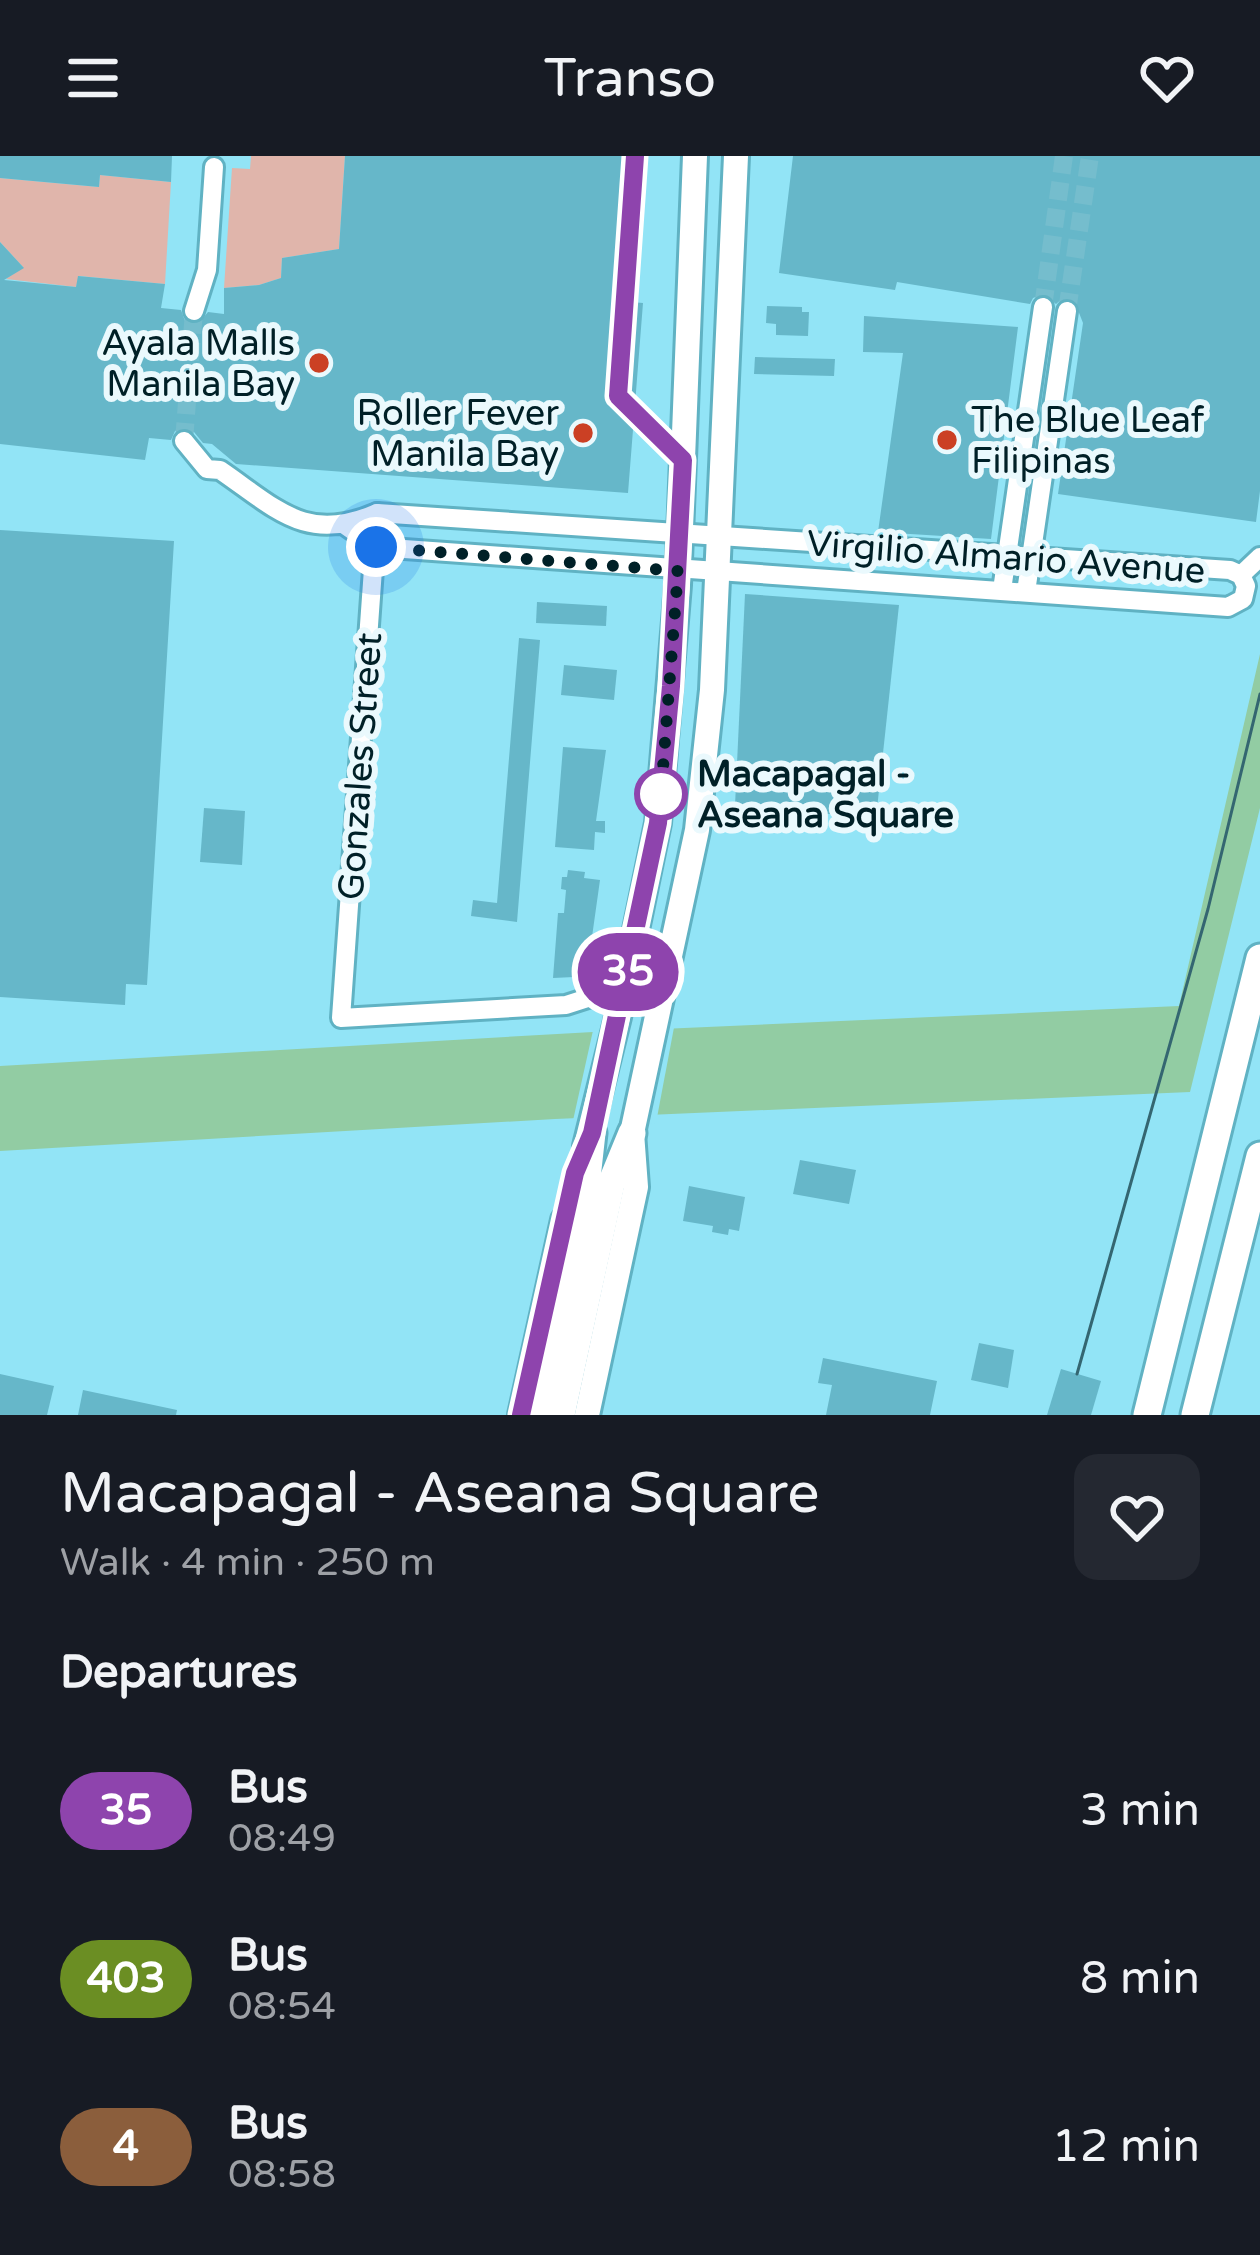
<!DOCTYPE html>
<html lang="en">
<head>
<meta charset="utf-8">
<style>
  :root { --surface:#171b24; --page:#242831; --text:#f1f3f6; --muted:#9ea1a6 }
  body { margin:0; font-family:"Varela Round",sans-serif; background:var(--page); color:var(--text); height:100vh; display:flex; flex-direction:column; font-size:45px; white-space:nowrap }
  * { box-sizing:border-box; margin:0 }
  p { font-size:39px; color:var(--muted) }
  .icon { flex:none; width:66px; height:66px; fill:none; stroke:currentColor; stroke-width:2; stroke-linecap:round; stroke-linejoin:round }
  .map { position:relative; height:1259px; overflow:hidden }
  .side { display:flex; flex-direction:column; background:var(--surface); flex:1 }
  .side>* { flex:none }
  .badge { padding:0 24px; border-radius:39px; font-size:42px; line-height:78px }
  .you { position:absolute; width:60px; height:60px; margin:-30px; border:9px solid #fff; border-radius:50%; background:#1a73e8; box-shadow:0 0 0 18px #1a73e833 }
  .map>.badge { position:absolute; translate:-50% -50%; box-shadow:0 0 0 6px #fff }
  h2 { padding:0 60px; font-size:45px; line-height:108px }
  .round { display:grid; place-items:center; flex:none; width:126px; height:126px; border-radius:24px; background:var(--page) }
  .headline { display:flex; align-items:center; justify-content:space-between; height:204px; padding:0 60px }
  h1 { font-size:57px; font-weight:600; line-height:90px }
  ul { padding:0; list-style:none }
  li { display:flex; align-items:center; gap:36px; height:168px; padding:0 60px }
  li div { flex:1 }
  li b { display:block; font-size:45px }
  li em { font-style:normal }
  li .badge { min-width:132px; font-weight:700; text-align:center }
  header { display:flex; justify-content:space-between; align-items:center; height:156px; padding:0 60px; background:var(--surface); font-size:54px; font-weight:600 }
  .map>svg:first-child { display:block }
  .green { fill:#e0b5ab }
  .water { fill:#92cca3 }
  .pier { fill:#92e4f6 }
  .building { fill:#66b7c9 }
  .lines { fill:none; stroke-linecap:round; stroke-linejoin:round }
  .minor-tunnel { stroke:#75bdcd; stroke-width:18; stroke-dasharray:18 9; stroke-linecap:butt }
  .minor-casing { stroke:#60b2c3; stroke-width:24 }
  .major-casing { stroke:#60b2c3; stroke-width:30 }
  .highway-casing { stroke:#60b2c3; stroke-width:33 }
  .minor { stroke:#fff; stroke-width:18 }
  .major { stroke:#fff; stroke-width:24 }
  .highway { stroke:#fff; stroke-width:27 }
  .tram { stroke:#346671; stroke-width:3 }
  .line-casing { stroke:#fff; stroke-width:27 }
  .line { stroke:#8e44ad; stroke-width:18 }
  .walk { stroke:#002027; stroke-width:12; stroke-dasharray:0 21.6 }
  .poi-dot { fill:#cb4024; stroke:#eaf9fd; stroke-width:4.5 }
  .stop-dot { fill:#fff; stroke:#8e44ad; stroke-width:6 }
  .labels { text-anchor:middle; stroke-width:12; stroke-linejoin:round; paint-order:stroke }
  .poi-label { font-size:36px; fill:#002027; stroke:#eaf9fd; text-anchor:end }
  .street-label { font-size:36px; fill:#002027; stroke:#eaf9fd }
  .stop-label { font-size:36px; font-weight:bold; fill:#002027; stroke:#eaf9fd; text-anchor:start }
</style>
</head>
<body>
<header><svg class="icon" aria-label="menu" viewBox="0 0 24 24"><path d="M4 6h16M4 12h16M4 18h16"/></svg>Transo<svg class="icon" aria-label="heart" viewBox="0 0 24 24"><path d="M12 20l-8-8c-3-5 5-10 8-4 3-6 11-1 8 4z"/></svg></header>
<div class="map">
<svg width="1260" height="1259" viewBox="0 0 1260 1259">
  <rect width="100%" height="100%" fill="#92e4f6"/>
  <!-- green -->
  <g class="green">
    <polygon points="251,0 345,0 339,93 282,102 281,122 259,129 224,132 232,12 250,13"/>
    <polygon points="100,19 171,26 165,128 79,120 76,131 6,123 23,111 0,86 0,22 99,31"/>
  </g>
  <!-- water -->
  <polygon class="water" points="1260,498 1260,652 1190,936 555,963 0,995 0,910 593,876 1179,850"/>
  <!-- pier -->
  <polygon class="pier" points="675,866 656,967 572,969 594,870"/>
  <!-- building -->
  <g class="building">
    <polygon points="0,0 172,0 171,26 100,19 99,31 0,22"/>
    <polygon points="345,0 629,0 619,145 643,147 628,337 236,308 212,288 203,287 194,276 183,272 175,275 171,284 149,282 145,304 0,288 0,86 24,112 4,124 76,131 78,120 165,128 161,152 181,154 185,165 198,168 208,156 224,158 224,132 259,129 281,122 282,102 339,93"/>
    <polygon points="793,0 1260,0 1260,335 1256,366 1058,338 1083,167 1074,144 1063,142 1056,148 1044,138 1033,142 1030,148 897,126 895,134 779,117"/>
    <polygon points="767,150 802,151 802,156 809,156 808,180 776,179 776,168 766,167"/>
    <polygon points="864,160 1018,171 991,383 878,376 903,197 863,196"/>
    <polygon points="755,201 835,203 834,220 754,218"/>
    <polygon points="0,374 174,385 147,829 126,828 125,849 0,841"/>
    <polygon points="745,438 899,449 876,662 735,650"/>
    <polygon points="537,446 607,450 606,470 536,467"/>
    <polygon points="519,482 540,484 517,766 471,760 473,744 497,747"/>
    <polygon points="564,509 617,514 614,544 561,539"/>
    <polygon points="563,591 606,594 596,665 605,665 605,677 595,676 594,694 555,691"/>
    <polygon points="204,652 245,655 242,709 200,706"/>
    <polygon points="568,714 585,716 584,722 600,724 590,795 594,796 591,809 576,809 574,821 553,822 558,757 564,757 566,734 561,733 562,721 567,721"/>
    <polygon points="800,1004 856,1014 849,1048 793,1038"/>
    <polygon points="689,1030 745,1041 739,1075 729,1073 728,1079 712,1076 713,1070 683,1065"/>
    <polygon points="979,1187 1014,1194 1008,1232 971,1224"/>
    <polygon points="823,1202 937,1225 930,1259 826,1259 832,1229 818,1227"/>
    <polygon points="1061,1213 1101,1225 1091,1259 1047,1259"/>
    <polygon points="0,1218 54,1230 47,1259 0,1259"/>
    <polygon points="83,1234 177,1254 176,1259 78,1259"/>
  </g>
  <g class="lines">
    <!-- minor-tunnel -->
    <g class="minor-tunnel">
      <polyline points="1043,151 1064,0"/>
      <polyline points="1067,155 1090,0"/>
      <polyline points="184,285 194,155"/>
    </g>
    <defs>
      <g id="minor">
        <polyline points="194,155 207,114 214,11"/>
        <path d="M 184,285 L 207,313 L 220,314 C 277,353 306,388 377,357 L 1230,414 L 1241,419 L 1246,430 L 1243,443 L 1228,451 L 376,391 L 346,370"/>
        <polyline points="377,357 341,862 566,849 625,830"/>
        <polyline points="1241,419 1260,401"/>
        <polyline points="1002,434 1043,151"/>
        <polyline points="1026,436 1067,155"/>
      </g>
      <g id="major">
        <polyline points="586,990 618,861 658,667 678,429 695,0"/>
        <polyline points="521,1259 564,1064"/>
        <polyline points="587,1259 636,1031 632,977 697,674 712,534 736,0"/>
      </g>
      <g id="highway">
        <polyline points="535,1259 587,1022 592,977"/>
        <polyline points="561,1259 611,1028 632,977"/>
        <polyline points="1147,1259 1260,802"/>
        <polyline points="1195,1259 1260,1000"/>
      </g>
    </defs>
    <!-- minor casing -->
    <use href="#minor" class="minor-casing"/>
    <!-- major casing -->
    <use href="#major" class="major-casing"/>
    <!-- highway casing -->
    <use href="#highway" class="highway-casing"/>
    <!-- minor -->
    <use href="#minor" class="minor"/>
    <!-- major -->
    <use href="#major" class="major"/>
    <!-- highway -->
    <use href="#highway" class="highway"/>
    <!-- tram -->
    <polyline class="tram" points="1077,1218 1208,753 1260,538"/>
  </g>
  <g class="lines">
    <defs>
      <polyline id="line" points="521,1259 575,1017 592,977 658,667 671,530 683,304 618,240 635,0"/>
    </defs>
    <!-- line casing -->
    <use href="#line" class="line-casing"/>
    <!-- line -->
    <use href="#line" class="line"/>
    <!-- walk -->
    <polyline class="walk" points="376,391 678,415 661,638"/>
  </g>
  <!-- markers -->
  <g class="poi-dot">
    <circle cx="319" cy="207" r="12"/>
    <circle cx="583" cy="277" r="12"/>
    <circle cx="947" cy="284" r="12"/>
  </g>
  <circle class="stop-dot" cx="661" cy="638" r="24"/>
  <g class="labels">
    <!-- poi labels -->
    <g class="poi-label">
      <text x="295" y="199">Ayala Malls<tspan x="295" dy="41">Manila Bay</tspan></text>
      <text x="559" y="269">Roller Fever<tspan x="559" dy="41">Manila Bay</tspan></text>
      <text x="971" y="276" text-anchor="start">The Blue Leaf<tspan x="971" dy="41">Filipinas</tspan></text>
    </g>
    <!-- street labels -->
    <g class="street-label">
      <text transform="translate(1006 400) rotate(4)" y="13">Virgilio Almario Avenue</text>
      <text transform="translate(359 610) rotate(-86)" y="13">Gonzales Street</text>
    </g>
    <!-- stop labels -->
    <g class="stop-label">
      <text x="697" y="630">Macapagal -<tspan x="697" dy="41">Aseana Square</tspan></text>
    </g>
  </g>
</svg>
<div class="you" style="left:376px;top:391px"></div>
<b class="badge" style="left:628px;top:816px;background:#8e44ad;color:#fff">35</b>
</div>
<section class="side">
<div class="headline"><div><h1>Macapagal - Aseana Square</h1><p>Walk · 4 min · 250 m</p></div><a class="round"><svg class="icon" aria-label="heart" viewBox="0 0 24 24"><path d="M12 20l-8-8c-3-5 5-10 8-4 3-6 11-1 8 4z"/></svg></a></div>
<h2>Departures</h2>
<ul>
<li><span class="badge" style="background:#8e44ad;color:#fff">35</span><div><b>Bus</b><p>08:49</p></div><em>3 min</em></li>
<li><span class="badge" style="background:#6b8e23;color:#fff">403</span><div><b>Bus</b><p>08:54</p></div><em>8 min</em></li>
<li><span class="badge" style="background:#8b5e3c;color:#fff">4</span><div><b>Bus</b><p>08:58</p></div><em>12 min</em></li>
</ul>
</section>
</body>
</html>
